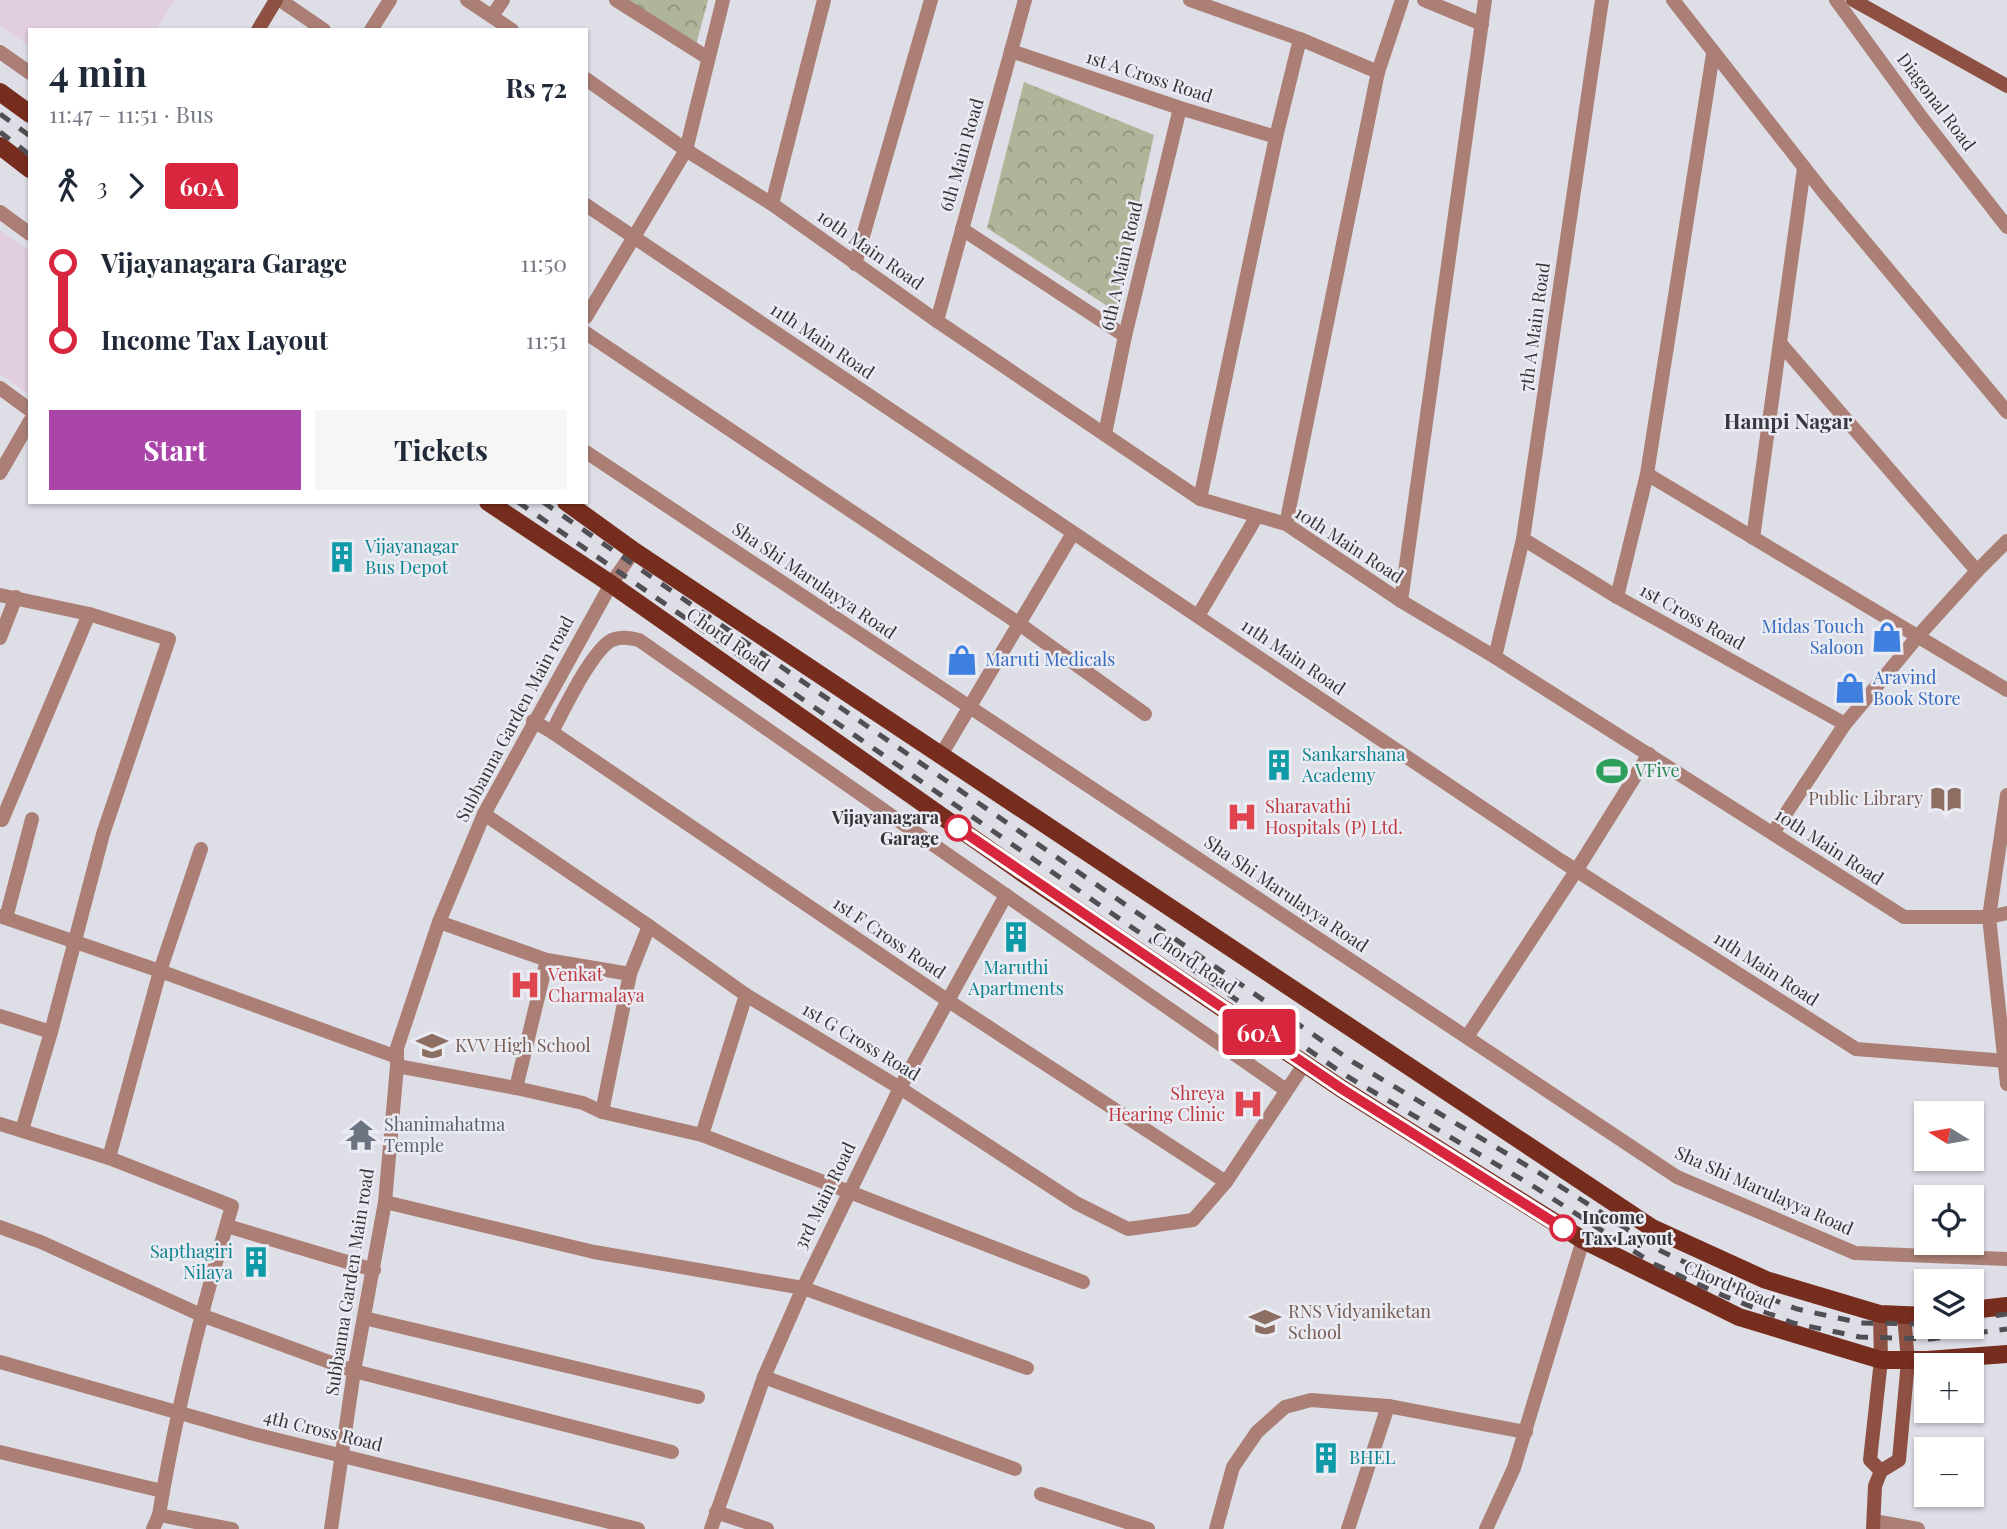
<!DOCTYPE html>
<html lang="en">
<head>
<meta charset="utf-8">
<style>
  :root { --surface:#fff; --page:#f6f6f7; --text:#1f2937; --muted:#747a83; --accent:#aa45aa }
  body { margin:0; font-family:"Playfair Display",serif; background:var(--page); color:var(--text); height:100vh; display:flex; flex-direction:column; font-size:26px; white-space:nowrap }
  * { box-sizing:border-box; margin:0 }
  p { font-size:23px; color:var(--muted) }
  .icon { flex:none; width:38px; height:38px; fill:none; stroke:currentColor; stroke-width:2; stroke-linecap:round; stroke-linejoin:round }
  .map { position:relative; flex:1; overflow:hidden }
  .sheet { position:absolute; left:28px; top:28px; width:560px; height:476px; display:flex; flex-direction:column; background:var(--surface); border-radius:0px; box-shadow:0 2px 5px #0004 }
  .sheet>* { flex:none }
  .badge { padding:0 14px; border-radius:5px; font-size:24px; line-height:46px }
  .needle { width:46px; rotate:281deg }
  .controls { position:absolute; left:1914px; top:1101px; display:grid; gap:14px }
  .controls a { display:grid; place-items:center; width:70px; height:70px; border-radius:0px; background:var(--surface); box-shadow:0 2px 5px #0004; font-size:35px }
  .map>.badge { position:absolute; translate:-50% -50%; box-shadow:0 0 0 4px #fff }
  .legs { display:flex; align-items:center; gap:10px; height:77px; padding:0 21px; font-size:23px }
  .legs p { margin-inline-start:auto }
  .summary { display:flex; align-items:center; justify-content:space-between; height:119px; padding:0 21px }
  h1 { font-size:38px; font-weight:700; line-height:52px }
  .button { display:flex; gap:14px; margin-top:auto; padding:14px 21px }
  .button a { flex:1; height:80px; border-radius:0px; background:var(--accent); color:#fff; font-size:28px; font-weight:700; line-height:80px; text-align:center }
  .button a+a { background:var(--page); color:var(--text) }
  ul { padding:0 21px; list-style:none }
  li { display:flex; align-items:center; gap:24px; height:77px; font-size:26px }
  li i { display:grid; place-items:center; width:10px; height:100%; margin:0 9px; background:currentColor }
  li i::after { content:''; width:18px; height:18px; margin:-9px; border:5px solid; border-radius:50%; background:var(--surface) }
  li p { margin-inline-start:auto }
  li:first-child i { background:linear-gradient(#0000 50%,currentColor 0) }
  li:last-child i { background:linear-gradient(currentColor 50%,#0000 0) }
  .map>svg:first-child { display:block }
  .commercial { fill:#e1cede }
  .park { fill:url(#park-crowns) }
  .lines { fill:none; stroke-linecap:round; stroke-linejoin:round }
  .minor { stroke:#ab7f75; stroke-width:14 }
  .tertiary { stroke:#ab7f75; stroke-width:14 }
  .secondary { stroke:#8e5042; stroke-width:14 }
  .primary { stroke:#772d1d; stroke-width:18 }
  .rail { stroke:#505054; stroke-width:5; stroke-dasharray:12 12; stroke-linecap:butt }
  .line-1-casing { stroke:#fff; stroke-width:16 }
  .line-1 { stroke:#d7263d; stroke-width:10 }
  .stop-1-dot { fill:#fff; stroke:#d7263d; stroke-width:3.5 }
  .labels { text-anchor:middle; stroke-width:5; stroke-linejoin:round; paint-order:stroke }
  .street-label { font-size:18px; fill:#353539; stroke:#eaebf3 }
  .culture-label { font-size:18px; fill:#0d838f; stroke:#eaebf3; text-anchor:start }
  .shop-label { font-size:18px; fill:#366cbe; stroke:#eaebf3; text-anchor:start }
  .leisure-label { font-size:18px; fill:#27864d; stroke:#eaebf3; text-anchor:start }
  .education-label { font-size:18px; fill:#785e54; stroke:#eaebf3; text-anchor:start }
  .health-label { font-size:18px; fill:#be3a42; stroke:#eaebf3; text-anchor:start }
  .stop-label { font-size:18px; font-weight:bold; fill:#353539; stroke:#eaebf3; text-anchor:end }
  .worship-label { font-size:18px; fill:#5b616d; stroke:#eaebf3; text-anchor:start }
  .quarter-label { font-size:21px; font-weight:bold; fill:#38383f; stroke:#eaebf3 }
</style>
</head>
<body>
<div class="map">
<svg width="2007" height="1529" viewBox="0 0 2007 1529">
  <defs>
    <pattern id="park-crowns" width="20" height="18" patternUnits="userSpaceOnUse" patternTransform="scale(1.75)"><rect width="20" height="18" fill="#afb598"/><path d="M2 6a3 3 0 1 1 6 0M12 15a3 3 0 1 1 6 0" fill="none" stroke="#8f947d"/></pattern>
  </defs>
  <rect width="100%" height="100%" fill="#dddee6"/>
  <!-- commercial -->
  <g class="commercial">
    <polygon points="0,0 175,0 156,30 30,30 30,46 0,26"/>
    <polygon points="0,230 30,251 30,395 0,374"/>
  </g>
  <!-- park -->
  <g class="park">
    <polygon points="624,0 708,0 696,45"/>
    <polygon points="1024,82 1154,135 1115,311 987,228"/>
  </g>
  <g class="lines">
    <!-- minor -->
    <g class="minor">
      <polyline points="280,0 324,30"/>
      <polyline points="467,0 512,30"/>
      <polyline points="616,0 708,58"/>
      <polyline points="1190,0 1300,39 1378,72"/>
      <polyline points="1424,0 1482,24"/>
      <polyline points="1673,0 1825,194 2007,412"/>
      <polyline points="1836,0 1922,118 2007,227"/>
      <polyline points="492,16 503,0"/>
      <polyline points="371,30 390,0"/>
      <polyline points="1011,51 1180,108 1276,137"/>
      <polyline points="586,79 686,150 772,204 937,321 1200,499 1286,524 1401,601 1495,657 1904,917 1989,917 2007,913"/>
      <polyline points="772,204 824,0"/>
      <polyline points="586,205 1560,860 1856,1049 2007,1061"/>
      <polyline points="962,229 1125,336"/>
      <polyline points="855,264 931,0"/>
      <polyline points="586,317 686,150 723,0"/>
      <polyline points="937,321 1025,0"/>
      <polyline points="586,333 1018,623 1145,714"/>
      <polyline points="1780,343 1977,571"/>
      <polyline points="0,388 30,410"/>
      <polyline points="1105,434 1125,336 1180,108"/>
      <polyline points="1647,474 2007,690"/>
      <polyline points="1200,499 1276,137 1300,39"/>
      <polyline points="1286,524 1378,72 1402,0"/>
      <polyline points="1753,538 1804,168"/>
      <polyline points="1523,539 1617,597 1845,724"/>
      <polyline points="0,595 89,614 169,639 103,834 51,1032 22,1130"/>
      <polyline points="1617,597 1647,474 1713,54"/>
      <polyline points="1401,601 1485,0"/>
      <polyline points="1198,616 1257,516"/>
      <polyline points="0,638 16,597"/>
      <polyline points="1495,657 1523,539 1602,0"/>
      <polyline points="533,721 552,732 947,1000 1226,1182"/>
      <path d="M 552,732 C 563,711 592,650 612,640 C 621,636 630,638 639,640 L 1286,1090"/>
      <polyline points="941,755 1073,533"/>
      <polyline points="2007,795 1989,917 2007,1084"/>
      <polyline points="484,814 649,926 746,995 900,1088 1076,1203 1128,1229 1193,1220 1226,1182 1305,1063"/>
      <polyline points="2,820 89,614"/>
      <polyline points="1773,833 1845,724 1919,635 1977,571 2007,541"/>
      <polyline points="0,916 160,971 397,1057"/>
      <polyline points="6,918 32,819"/>
      <polyline points="439,922 547,960"/>
      <polyline points="0,1016 51,1032"/>
      <polyline points="1467,1037 1576,871 1649,754"/>
      <polyline points="397,1066 516,1088 583,1103 602,1112 702,1135 1083,1282"/>
      <polyline points="516,1088 547,960 630,974 649,926"/>
      <polyline points="602,1112 630,974"/>
      <path d="M 0,1124 L 109,1158 L 232,1206 C 202,1308 176,1410 159,1515 L 153,1529"/>
      <polyline points="702,1135 746,995"/>
      <polyline points="109,1158 160,971 201,849"/>
      <polyline points="385,1202 594,1252 803,1288 1027,1368"/>
      <polyline points="227,1226 374,1270"/>
      <polyline points="0,1227 41,1242 201,1315 354,1371 672,1452"/>
      <polyline points="364,1318 698,1397"/>
      <polyline points="0,1362 254,1434 638,1529"/>
      <polyline points="764,1377 1015,1469"/>
      <polyline points="0,1452 162,1491"/>
      <polyline points="1041,1494 1148,1529"/>
      <polyline points="716,1512 767,1529"/>
      <polyline points="159,1515 232,1529"/>
      <polyline points="1874,1521 1918,1529"/>
      <polyline points="711,1529 764,1377 803,1288 900,1088 1006,895"/>
      <polyline points="1216,1529 1233,1467 1257,1432 1285,1407 1311,1400 1388,1406 1526,1432"/>
      <polyline points="1348,1529 1388,1406"/>
      <polyline points="1486,1529 1514,1468 1583,1240"/>
    </g>
    <!-- tertiary -->
    <g class="tertiary">
      <polyline points="0,52 30,73"/>
      <polyline points="0,212 30,234"/>
      <polyline points="586,452 1677,1177 1855,1253 2007,1259"/>
      <polyline points="0,473 30,421"/>
      <polyline points="331,1529 354,1371 385,1202 397,1066 397,1048 439,922 484,814 611,584 634,551"/>
    </g>
    <!-- secondary -->
    <g class="secondary">
      <polyline points="1853,0 2007,86"/>
      <polyline points="258,30 276,0"/>
      <polyline points="1880,1314 1881,1360 1870,1460 1881,1471"/>
      <polyline points="1873,1529 1875,1486 1881,1471 1899,1460 1908,1361 1904,1316"/>
    </g>
    <!-- primary -->
    <g class="primary">
      <polyline points="0,92 30,114"/>
      <polyline points="0,146 30,169"/>
      <polyline points="488,502 611,584 1021,872 1342,1089 1583,1240 1739,1317 1881,1360 1927,1360 2007,1354"/>
      <polyline points="566,502 634,551 1652,1228 1766,1280 1880,1314 1927,1316"/>
      <polyline points="1972,1310 2007,1306"/>
    </g>
    <!-- rail -->
    <g class="rail">
      <polyline points="0,114 30,136"/>
      <polyline points="0,132 30,155"/>
      <polyline points="518,502 1345,1075 1533,1186 1654,1264 1724,1296 1793,1323 1860,1337 1930,1339 2007,1329"/>
      <polyline points="543,502 1353,1062 1541,1174 1661,1251 1729,1283 1797,1309 1861,1323 1927,1324"/>
      <polyline points="1972,1319 2007,1314"/>
    </g>
  </g>
  <g class="lines">
    <defs>
      <polyline id="line-1" points="958,828 1342,1089 1563,1228"/>
    </defs>
    <!-- line-1 casing -->
    <use href="#line-1" class="line-1-casing"/>
    <!-- line-1 -->
    <use href="#line-1" class="line-1"/>
  </g>
  <!-- icons -->
  <defs>
    <symbol id="building-bare" viewBox="-9 -9 18 18"><path d="M-4-6H4V6H1V3H-1V6H-4ZM-2.5-4.3h1.7v1.8h-1.7ZM.8-4.3h1.7v1.8H.8ZM-2.5-1h1.7V.8h-1.7ZM.8-1h1.7V.8H.8Z" fill="#0f9aa8" stroke="#eaebf3" stroke-width="2.5" paint-order="stroke"/></symbol>
    <symbol id="shop-bare" viewBox="-9 -9 18 18"><path d="M-5-2.5h2.3a2.7 3.5 0 0 1 5.4 0H5L5.5 6h-11ZM-1.5-2.5h3a1.5 2.3 0 0 0-3 0Z" fill="#3f7fe0" stroke="#eaebf3" stroke-width="2.5" paint-order="stroke"/></symbol>
    <symbol id="stadium-bare" viewBox="-9 -9 18 18"><path d="M0-5a6.5 5 0 1 0 0 10a6.5 5 0 1 0 0-10ZM-3.5-1.8h7v3.6h-7Z" fill="#2e9e5b" stroke="#eaebf3" stroke-width="2.5" paint-order="stroke"/></symbol>
    <symbol id="library-bare" viewBox="-9 -9 18 18"><path d="M-6-4Q-3-5.5-.7-3.5V5Q-3 3-6 4ZM6-4Q3-5.5 .7-3.5V5Q3 3 6 4Z" fill="#8d6e63" stroke="#eaebf3" stroke-width="2.5" paint-order="stroke"/></symbol>
    <symbol id="hospital-bare" viewBox="-9 -9 18 18"><path d="M-5-5h3v3.5h4V-5h3V5h-3V1.5h-4V5h-3Z" fill="#e0444e" stroke="#eaebf3" stroke-width="2.5" paint-order="stroke"/></symbol>
    <symbol id="school-bare" viewBox="-9 -9 18 18"><path d="M0-5L7-2L0 1L-7-2ZM-4 1L0 2.5L4 1V4Q0 6-4 4Z" fill="#8d6e63" stroke="#eaebf3" stroke-width="2.5" paint-order="stroke"/></symbol>
    <symbol id="temple-bare" viewBox="-9 -9 18 18"><path d="M0-6L5-2H3V0L6.5 2.5H4V6H1.5V3h-3V6H-4V2.5H-6.5L-3 0V-2H-5Z" fill="#6b7280" stroke="#eaebf3" stroke-width="2.5" paint-order="stroke"/></symbol>
  </defs>
  <g fill-rule="evenodd">
    <use href="#building-bare" x="320" y="535" width="44" height="44"/>
    <use href="#shop-bare" x="1865" y="615" width="44" height="44"/>
    <use href="#shop-bare" x="940" y="638" width="44" height="44"/>
    <use href="#shop-bare" x="1828" y="666" width="44" height="44"/>
    <use href="#building-bare" x="1257" y="743" width="44" height="44"/>
    <use href="#stadium-bare" x="1590" y="749" width="44" height="44"/>
    <use href="#library-bare" x="1924" y="777" width="44" height="44"/>
    <use href="#hospital-bare" x="1220" y="795" width="44" height="44"/>
    <use href="#building-bare" x="994" y="915" width="44" height="44"/>
    <use href="#hospital-bare" x="503" y="963" width="44" height="44"/>
    <use href="#school-bare" x="410" y="1024" width="44" height="44"/>
    <use href="#hospital-bare" x="1226" y="1082" width="44" height="44"/>
    <use href="#temple-bare" x="339" y="1113" width="44" height="44"/>
    <use href="#building-bare" x="234" y="1240" width="44" height="44"/>
    <use href="#school-bare" x="1243" y="1300" width="44" height="44"/>
    <use href="#building-bare" x="1304" y="1436" width="44" height="44"/>
  </g>
  <!-- markers -->
  <g class="stop-1-dot">
    <circle cx="958" cy="828" r="12"/>
    <circle cx="1563" cy="1228" r="12"/>
  </g>
  <g class="labels">
    <!-- street labels -->
    <g class="street-label">
      <text transform="translate(1149 77) rotate(18)" y="6">1st A Cross Road</text>
      <text transform="translate(1936 102) rotate(53)" y="6">Diagonal Road</text>
      <text transform="translate(962 155) rotate(-74)" y="6">6th Main Road</text>
      <text transform="translate(870 250) rotate(35)" y="6">10th Main Road</text>
      <text transform="translate(1122 266) rotate(-77)" y="6">6th A Main Road</text>
      <text transform="translate(1535 327) rotate(-82)" y="6">7th A Main Road</text>
      <text transform="translate(822 341) rotate(34)" y="6">11th Main Road</text>
      <text transform="translate(1349 545) rotate(33)" y="6">10th Main Road</text>
      <text transform="translate(814 581) rotate(34)" y="6">Sha Shi Marulayya Road</text>
      <text transform="translate(1692 617) rotate(29)" y="6">1st Cross Road</text>
      <text transform="translate(728 640) rotate(35)" y="6">Chord Road</text>
      <text transform="translate(1293 657) rotate(34)" y="6">11th Main Road</text>
      <text transform="translate(515 719) rotate(-62)" y="6">Subbanna Garden Main road</text>
      <text transform="translate(1829 847) rotate(33)" y="6">10th Main Road</text>
      <text transform="translate(1286 894) rotate(34)" y="6">Sha Shi Marulayya Road</text>
      <text transform="translate(889 938) rotate(34)" y="6">1st F Cross Road</text>
      <text transform="translate(1194 963) rotate(34)" y="6">Chord Road</text>
      <text transform="translate(1766 969) rotate(33)" y="6">11th Main Road</text>
      <text transform="translate(861 1042) rotate(31)" y="6">1st G Cross Road</text>
      <text transform="translate(1764 1191) rotate(24)" y="6">Sha Shi Marulayya Road</text>
      <text transform="translate(825 1196) rotate(-64)" y="6">3rd Main Road</text>
      <text transform="translate(350 1282) rotate(-81)" y="6">Subbanna Garden Main road</text>
      <text transform="translate(1729 1285) rotate(23)" y="6">Chord Road</text>
      <text transform="translate(323 1431) rotate(14)" y="6">4th Cross Road</text>
    </g>
    <!-- culture labels -->
    <g class="culture-label">
      <text x="365" y="553">Vijayanagar<tspan x="365" dy="21">Bus Depot</tspan></text>
      <text x="1302" y="761">Sankarshana<tspan x="1302" dy="21">Academy</tspan></text>
      <text x="1016" y="974" text-anchor="middle">Maruthi<tspan x="1016" dy="21">Apartments</tspan></text>
      <text x="233" y="1258" text-anchor="end">Sapthagiri<tspan x="233" dy="21">Nilaya</tspan></text>
      <text x="1349" y="1464">BHEL</text>
    </g>
    <!-- shop labels -->
    <g class="shop-label">
      <text x="1864" y="633" text-anchor="end">Midas Touch<tspan x="1864" dy="21">Saloon</tspan></text>
      <text x="985" y="666">Maruti Medicals</text>
      <text x="1873" y="684">Aravind<tspan x="1873" dy="21">Book Store</tspan></text>
    </g>
    <!-- leisure labels -->
    <g class="leisure-label">
      <text x="1635" y="777">VFive</text>
    </g>
    <!-- education labels -->
    <g class="education-label">
      <text x="1923" y="805" text-anchor="end">Public Library</text>
      <text x="455" y="1052">KVV High School</text>
      <text x="1288" y="1318">RNS Vidyaniketan<tspan x="1288" dy="21">School</tspan></text>
    </g>
    <!-- health labels -->
    <g class="health-label">
      <text x="1265" y="813">Sharavathi<tspan x="1265" dy="21">Hospitals (P) Ltd.</tspan></text>
      <text x="548" y="981">Venkat<tspan x="548" dy="21">Charmalaya</tspan></text>
      <text x="1225" y="1100" text-anchor="end">Shreya<tspan x="1225" dy="21">Hearing Clinic</tspan></text>
    </g>
    <!-- stop labels -->
    <g class="stop-label">
      <text x="939" y="824">Vijayanagara<tspan x="939" dy="21">Garage</tspan></text>
      <text x="1582" y="1224" text-anchor="start">Income<tspan x="1582" dy="21">Tax Layout</tspan></text>
    </g>
    <!-- worship labels -->
    <g class="worship-label">
      <text x="384" y="1131">Shanimahatma<tspan x="384" dy="21">Temple</tspan></text>
    </g>
    <!-- quarter labels -->
    <g class="quarter-label">
      <text x="1788" y="429">Hampi Nagar</text>
    </g>
  </g>
</svg>
<div class="controls">
<a><svg class="needle" viewBox="-14 -14 28 28"><path d="M0-13l5 13h-10z" fill="#e53935"/><path d="M0 13l5-13h-10z" fill="#747a83"/></svg></a>
<a><svg class="icon" aria-label="locate" viewBox="0 0 24 24"><circle cx="12" cy="12" r="6"/><path d="M12 2v4M12 18v4M2 12h4M18 12h4"/></svg></a>
<a><svg class="icon" aria-label="layers" viewBox="0 0 24 24"><path d="M12 4l9 5-9 5-9-5zM3 14l9 5 9-5"/></svg></a>
<a>+</a>
<a>−</a>
</div>
<b class="badge" style="left:1259px;top:1032px;background:#d7263d;color:#fff">60A</b>
<section class="sheet">
<div class="summary"><div><h1>4 min</h1><p>11:47 – 11:51 · Bus</p></div><b>Rs 72</b></div>
<div class="legs"><svg class="icon" aria-label="walk" viewBox="0 0 24 24"><circle cx="13" cy="4" r="2"/><path d="M13 8l-2 6 4 7M11 14l-3 7M7 12l3-4h3l4 4"/></svg>3<svg class="icon" aria-label="forward" viewBox="0 0 24 24"><path d="M9 5l7 7-7 7"/></svg><b class="badge" style="background:#d7263d;color:#fff">60A</b></div>
<ul>
<li><i style="color:#d7263d"></i><b>Vijayanagara Garage</b><p>11:50</p></li>
<li><i style="color:#d7263d"></i><b>Income Tax Layout</b><p>11:51</p></li>
</ul>
<div class="button"><a>Start</a><a>Tickets</a></div>
</section>
</div>
</body>
</html>
